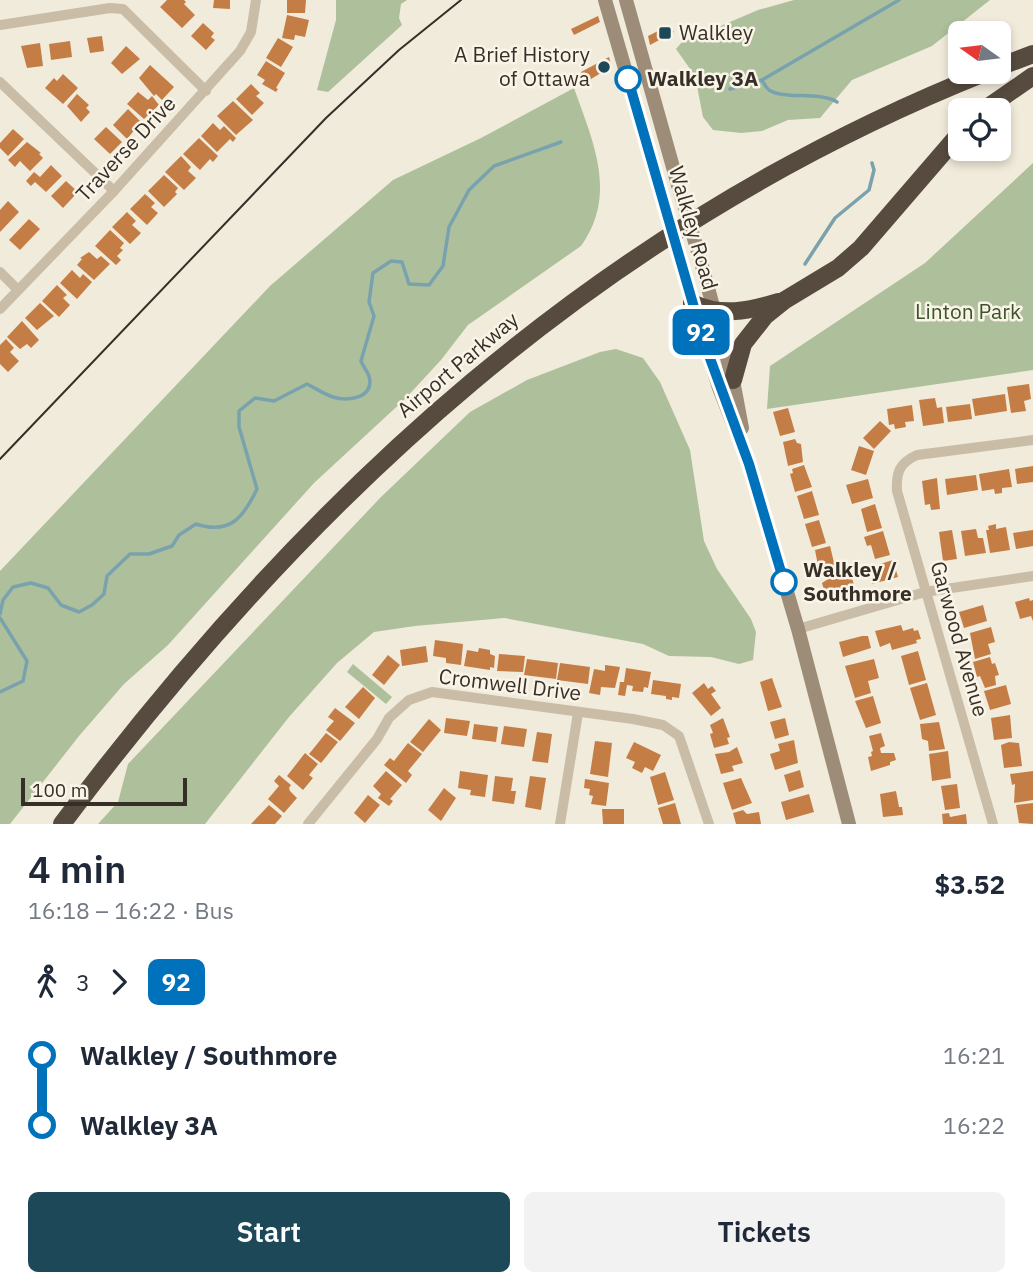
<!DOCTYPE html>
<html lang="en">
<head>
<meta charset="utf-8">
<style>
  :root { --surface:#fff; --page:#f2f2f3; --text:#1f2937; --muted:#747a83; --accent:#1d4857 }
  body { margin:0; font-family:"IBM Plex Sans",sans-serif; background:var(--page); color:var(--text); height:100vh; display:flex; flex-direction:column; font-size:26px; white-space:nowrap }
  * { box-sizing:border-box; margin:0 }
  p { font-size:23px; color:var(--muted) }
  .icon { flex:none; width:38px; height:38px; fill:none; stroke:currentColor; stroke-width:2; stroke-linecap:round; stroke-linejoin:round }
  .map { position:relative; height:824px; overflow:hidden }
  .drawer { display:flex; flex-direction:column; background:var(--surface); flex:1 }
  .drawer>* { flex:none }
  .badge { padding:0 14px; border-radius:10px; font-size:24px; line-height:46px }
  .needle { width:46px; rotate:284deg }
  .controls { position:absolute; left:948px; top:21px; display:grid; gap:14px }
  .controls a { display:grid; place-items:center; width:63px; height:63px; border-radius:10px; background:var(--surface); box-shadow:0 4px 10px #0003; font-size:35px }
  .scale { position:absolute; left:21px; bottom:18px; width:166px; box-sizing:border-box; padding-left:7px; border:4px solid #362f27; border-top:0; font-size:19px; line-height:24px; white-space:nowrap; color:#362f27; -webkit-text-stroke:5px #f9f4e7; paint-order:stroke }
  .map>.badge { position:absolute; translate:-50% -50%; box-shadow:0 0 0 4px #fff }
  .legs { display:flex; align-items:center; gap:10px; height:77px; padding:0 28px; font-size:23px }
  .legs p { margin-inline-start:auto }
  .head { display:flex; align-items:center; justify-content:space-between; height:119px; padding:0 28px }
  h1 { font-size:38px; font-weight:600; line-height:52px }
  .cta { display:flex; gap:14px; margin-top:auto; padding:14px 28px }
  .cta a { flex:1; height:80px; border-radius:10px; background:var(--accent); color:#fff; font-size:28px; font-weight:600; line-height:80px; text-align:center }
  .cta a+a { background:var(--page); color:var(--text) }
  ul { padding:0 28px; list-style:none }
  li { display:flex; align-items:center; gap:24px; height:70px; font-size:26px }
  li i { display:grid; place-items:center; width:10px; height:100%; margin:0 9px; background:currentColor }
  li i::after { content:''; width:18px; height:18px; margin:-9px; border:5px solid; border-radius:50%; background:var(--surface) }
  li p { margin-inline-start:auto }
  li:first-child i { background:linear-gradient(#0000 50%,currentColor 0) }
  li:last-child i { background:linear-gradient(currentColor 50%,#0000 0) }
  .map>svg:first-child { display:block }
  .green { fill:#adc09b }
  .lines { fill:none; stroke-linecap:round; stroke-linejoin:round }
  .stream { stroke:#7aa2ae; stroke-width:3.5 }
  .building { fill:#c57d46 }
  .street { stroke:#c9bda7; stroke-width:10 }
  .secondary { stroke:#9d8d78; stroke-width:14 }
  .highway { stroke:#574b3f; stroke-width:18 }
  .tram { stroke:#362f27; stroke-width:2 }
  .secondary-bridge { stroke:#9d8d78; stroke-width:14 }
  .line-1-casing { stroke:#fff; stroke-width:16 }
  .line-1 { stroke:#0072bc; stroke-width:10 }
  .poi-dot { fill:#1d4857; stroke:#f9f4e7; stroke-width:2.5 }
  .stop-1-dot { fill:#fff; stroke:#0072bc; stroke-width:3.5 }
  .labels { text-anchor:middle; stroke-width:5; stroke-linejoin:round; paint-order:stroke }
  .poi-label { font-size:21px; fill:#362f27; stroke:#f9f4e7; text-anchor:start }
  .stop-label { font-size:21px; font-weight:bold; fill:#362f27; stroke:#f9f4e7; text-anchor:start }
  .street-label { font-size:21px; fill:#362f27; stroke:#f9f4e7 }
  .park-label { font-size:21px; fill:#3d542b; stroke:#f9f4e7 }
</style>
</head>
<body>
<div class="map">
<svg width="1033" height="824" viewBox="0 0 1033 824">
  <rect width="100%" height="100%" fill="#f1ebdb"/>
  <!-- green -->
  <g class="green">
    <polygon points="336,0 407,0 401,4 399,18 402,25 328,92 317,90 336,20"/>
    <polygon points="794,0 990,0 932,46 852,80 820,118 788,120 762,131 741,133 713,130 703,117 695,76 676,49 681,43 758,10"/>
    <path d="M 574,88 C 593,142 618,194 581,246 L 468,325 L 441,360 L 405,399 L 314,483 L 168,645 L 124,684 L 79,736 L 10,824 L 0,824 L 0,571 L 270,286 L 393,180 L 481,138 Z"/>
    <polygon points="1033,163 1033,370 767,409 770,366 925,263"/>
    <polygon points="616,349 643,358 660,382 690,450 704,541 717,569 751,619 756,632 753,660 739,664 711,657 669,656 643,644 504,618 415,626 374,632 337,663 289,717 205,824 98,824 118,802 128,764 381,497 470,412 527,380 600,352"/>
    <polygon points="353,664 392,697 386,704 347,672"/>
  </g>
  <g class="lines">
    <!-- stream -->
    <g class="stream">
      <path d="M 762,81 C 765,84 766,88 769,90 C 784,100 819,91 837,102"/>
      <polyline points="730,89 762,80 899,0"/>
      <polyline points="805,264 835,218 869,190 874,170 872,163"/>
      <path d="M 0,614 L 3,600 L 13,587 L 31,583 L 48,588 L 61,605 L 79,612 L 92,605 L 104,594 L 107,576 L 130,554 L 149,554 L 172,546 L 179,535 L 196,524 C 230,535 243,518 257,489 L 239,427 L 239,411 L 255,398 L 274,401 L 307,384 C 315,388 324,394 333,397 C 348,402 375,398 369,376 C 367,371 363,366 361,361 L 374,316 L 369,302 L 373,273 L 391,261 L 402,262 L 409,284 L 429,285 L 443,266 L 449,227 L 469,190 L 494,166 L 561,142"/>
      <polyline points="0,618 27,661 23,681 0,692"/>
    </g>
  </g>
  <!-- building -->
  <g class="building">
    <polygon points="167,0 184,0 186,2 184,4 195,15 182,28 160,7"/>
    <polygon points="214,0 230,0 230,9 213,8"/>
    <polygon points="287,0 306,0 305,13 287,13"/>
    <polygon points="287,15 309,20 305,37 295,35 294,40 282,38"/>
    <polygon points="598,16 600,22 574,35 571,29"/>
    <polygon points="203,23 214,33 211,37 215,40 206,50 191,36"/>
    <polygon points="670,25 674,32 650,45 648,36"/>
    <polygon points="102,36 104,51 90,53 87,38"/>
    <polygon points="278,38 293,47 281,67 266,58"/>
    <polygon points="70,41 72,57 51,60 49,44"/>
    <polygon points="40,43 43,66 27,68 21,46"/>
    <polygon points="126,46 140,59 122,74 111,63"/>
    <polygon points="609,57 611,65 606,68 606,70 586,82 581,72"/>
    <polygon points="266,61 285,73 276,88 278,89 276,92 262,84 265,80 257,75"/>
    <polygon points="150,65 174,87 162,100 156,94 154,96 139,78"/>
    <polygon points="63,74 78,88 63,104 45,88 54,78 57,81"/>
    <polygon points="251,84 260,93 256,96 264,103 252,115 236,99"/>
    <polygon points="138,92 148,100 152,96 159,105 144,119 127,104"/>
    <polygon points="77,94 89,105 86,108 90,112 81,122 67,106"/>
    <polygon points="233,101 253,120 236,135 217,116"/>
    <polygon points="128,109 141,122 127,139 113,125"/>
    <polygon points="213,123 220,130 224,126 236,138 233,142 230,139 217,152 201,136"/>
    <polygon points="106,127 122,142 110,154 94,139"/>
    <polygon points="13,129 24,139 8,156 0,148 0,143"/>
    <polygon points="199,138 218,156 213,162 210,159 200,170 183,154"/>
    <polygon points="27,142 41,153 39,154 43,158 30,171 20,161 15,167 8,160"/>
    <polygon points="181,156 191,167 188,171 196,178 184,190 165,172"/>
    <polygon points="51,165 62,176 46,192 35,182 31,186 26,181 34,172 40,177"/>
    <polygon points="164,175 178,188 175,192 177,194 164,207 148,191"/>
    <polygon points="66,181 78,192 63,208 51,196"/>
    <polygon points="145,194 155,203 151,207 158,213 147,225 130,209"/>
    <polygon points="8,201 19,212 0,232 0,210"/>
    <polygon points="127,212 136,221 132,225 141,233 130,244 112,227"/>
    <polygon points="29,219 40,229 20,250 9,240"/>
    <polygon points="110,230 124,243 120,248 123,250 117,256 121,260 116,265 95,246"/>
    <polygon points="89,252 97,259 101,256 110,264 94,280 77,265 82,259 80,258"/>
    <polygon points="72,270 80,278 83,274 92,282 77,299 60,283"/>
    <polygon points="57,285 67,295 63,298 70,305 59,317 42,301"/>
    <polygon points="40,303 54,316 37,330 25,318"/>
    <polygon points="22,321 39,340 31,348 27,344 20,349 7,337"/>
    <polygon points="6,339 14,348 10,352 19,361 8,372 0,364 0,345"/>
    <polygon points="1029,384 1031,399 1024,401 1026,411 1011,413 1007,387"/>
    <polygon points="1005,394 1007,411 975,416 972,399"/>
    <polygon points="935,398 937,408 942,407 944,423 923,426 919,400"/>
    <polygon points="970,404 972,419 948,422 946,407"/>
    <polygon points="912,405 914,421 905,422 906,427 895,429 894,424 889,425 887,409"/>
    <polygon points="788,408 795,432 780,436 773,412"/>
    <polygon points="880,421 891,431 874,449 863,438"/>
    <polygon points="795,439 797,443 801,444 803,462 788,466 783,442"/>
    <polygon points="859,446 874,451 866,475 851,470"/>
    <polygon points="804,465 812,487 795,492 790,474 793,473 792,469"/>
    <polygon points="1033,466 1033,482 1017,484 1015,469"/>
    <polygon points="1009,469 1012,487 1002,488 1002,493 995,494 994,489 982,491 979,474"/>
    <polygon points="976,475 978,490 947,495 945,479"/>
    <polygon points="937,478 940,509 931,510 930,504 925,505 922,481"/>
    <polygon points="868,479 873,498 852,504 846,485"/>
    <polygon points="812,491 819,515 804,519 797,496"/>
    <polygon points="875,504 882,528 867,532 861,509"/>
    <polygon points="819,520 826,543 812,547 805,524"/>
    <polygon points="996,524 996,529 1006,527 1010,550 990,553 986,530 989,530 988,526"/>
    <polygon points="976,529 978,538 983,538 986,553 965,556 961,531"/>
    <polygon points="952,530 957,559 943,561 939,532"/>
    <polygon points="1033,530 1033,546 1016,549 1013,533"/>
    <polygon points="883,531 890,555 875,559 871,545 867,546 864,537"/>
    <polygon points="830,546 836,571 820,576 815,550"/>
    <polygon points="893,560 898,577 872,584 867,568"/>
    <polygon points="851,574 855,589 826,597 822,583 831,577 832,580"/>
    <polygon points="1029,598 1030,601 1033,600 1033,621 1031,616 1020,619 1015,602"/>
    <polygon points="983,605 987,621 964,628 959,612"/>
    <polygon points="901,625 903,631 913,628 914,631 918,630 921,639 916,640 917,643 892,650 890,643 880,647 875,631"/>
    <polygon points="991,627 995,642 988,644 991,654 975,659 970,633"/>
    <polygon points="862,636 868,636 871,648 843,657 839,642"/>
    <polygon points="435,640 463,644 461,665 446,663 446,658 433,656"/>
    <polygon points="426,646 428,662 402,666 400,650"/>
    <polygon points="479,648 490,650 490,654 495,656 494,668 490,667 490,670 464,666 467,650 478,652"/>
    <polygon points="918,651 926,680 909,685 901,656"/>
    <polygon points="499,654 525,656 523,672 497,671"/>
    <polygon points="388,655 400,665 384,685 372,675"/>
    <polygon points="990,657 992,664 995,663 999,675 995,676 996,685 985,688 980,676 977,677 973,662"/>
    <polygon points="527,659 558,663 556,679 524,675"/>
    <polygon points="874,659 879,678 868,681 871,693 855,698 845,666"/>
    <polygon points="560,663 590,667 588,684 557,680"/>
    <polygon points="605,665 620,667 615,688 601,687 600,695 589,693 594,669 605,671"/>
    <polygon points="626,668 651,672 648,688 644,687 643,692 632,691 633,686 627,685 625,696 618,695 620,682 624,682"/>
    <polygon points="772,678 782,707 768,711 760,682"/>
    <polygon points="653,680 681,684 679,698 672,697 672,700 666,699 666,696 651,694"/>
    <polygon points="704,683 708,689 712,686 716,691 711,694 721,708 711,716 692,693"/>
    <polygon points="927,683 936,715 920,720 910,688"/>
    <polygon points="1006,685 1011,704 990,710 984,691"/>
    <polygon points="363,687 375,698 359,719 345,707"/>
    <polygon points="873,696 881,723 866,728 855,701"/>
    <polygon points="335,708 355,723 340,741 326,730 334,721 328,717"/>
    <polygon points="1010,715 1012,738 994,740 991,718"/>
    <polygon points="446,718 470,721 467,736 444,733"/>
    <polygon points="723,718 730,737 727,738 729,744 714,748 710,734 713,733 710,725"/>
    <polygon points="785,718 789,735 775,739 770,722"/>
    <polygon points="429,719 441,730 423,752 410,742"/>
    <polygon points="939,722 945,749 929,751 928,741 922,739 920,724"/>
    <polygon points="474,724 498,727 496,742 472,739"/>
    <polygon points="504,726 527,729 524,747 501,744"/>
    <polygon points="537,732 552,734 548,763 532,761"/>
    <polygon points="326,733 338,742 321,763 309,754"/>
    <polygon points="881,733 885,746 880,748 881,753 894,753 896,760 890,762 890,765 871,771 868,757 872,756 871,752 873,751 869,736"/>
    <polygon points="794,740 798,763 775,770 770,754 780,751 778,744"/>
    <polygon points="595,741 612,743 608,777 590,774"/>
    <polygon points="634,742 661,755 653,771 645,767 642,773 632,768 635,762 626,758"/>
    <polygon points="1009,742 1019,743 1022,766 1004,768 1001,745"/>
    <polygon points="408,743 422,754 408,771 412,775 406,783 384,765 390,758 394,761"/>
    <polygon points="737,747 743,763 732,766 734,771 721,774 715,754 729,752"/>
    <polygon points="948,751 951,778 932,781 929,754"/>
    <polygon points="305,753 318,764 309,775 313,778 303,790 287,776"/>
    <polygon points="800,770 804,787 789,792 784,775"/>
    <polygon points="386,771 402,785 390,799 393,801 389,806 378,798 381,794 373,786"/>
    <polygon points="460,771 488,775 485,797 470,795 471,790 458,788"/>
    <polygon points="1033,771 1033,800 1014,803 1015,784 1012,785 1010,774"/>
    <polygon points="665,772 674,800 658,805 650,777"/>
    <polygon points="279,775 291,785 289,788 290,791 297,798 284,813 268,799 279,786 274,781"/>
    <polygon points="495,776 513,778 511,791 516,791 514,804 492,801"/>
    <polygon points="530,776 546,778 541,810 525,807"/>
    <polygon points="741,778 752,803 732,810 723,783"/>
    <polygon points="585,779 609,783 606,806 591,804 593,796 589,795 590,789 584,788"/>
    <polygon points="957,784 960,808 945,810 941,786"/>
    <polygon points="444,788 456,798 441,821 428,810"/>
    <polygon points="896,791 899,807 902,807 903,815 883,817 880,794"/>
    <polygon points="809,794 814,812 786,820 781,802"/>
    <polygon points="368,795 380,805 365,823 354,813"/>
    <polygon points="675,803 681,824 663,824 658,808"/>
    <polygon points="1033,803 1033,824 1019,823 1016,805"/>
    <polygon points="269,805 282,816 275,824 251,824"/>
    <polygon points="602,809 624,809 624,824 603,824"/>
    <polygon points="743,810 747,814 759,812 761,824 736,824 733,813"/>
    <polygon points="949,813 950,817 966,814 967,824 943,824 942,814"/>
  </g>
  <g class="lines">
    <!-- street -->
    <g class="street">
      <polyline points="0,25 110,8 123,9 206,91"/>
      <polyline points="0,82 114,191"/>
      <polyline points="0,272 18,290"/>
      <polyline points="0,309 114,191 240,51 251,32 256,0"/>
      <polyline points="798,629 925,592 1033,576"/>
      <polyline points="308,824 377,739 389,718 409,700 432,692 633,719 663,725 679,736 709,824"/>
      <polyline points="560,824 578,713"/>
      <path d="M 993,824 L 897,491 C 896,473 899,463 917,455 L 1033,440"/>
    </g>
    <!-- secondary -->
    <g class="secondary">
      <polyline points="605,0 662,196"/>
      <polyline points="626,0 678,185"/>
      <polyline points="701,262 733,380 742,428"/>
      <polyline points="684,272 719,388 749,464 798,629 849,824"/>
    </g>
    <!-- highway -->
    <g class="highway">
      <polyline points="999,67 1033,54"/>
      <polyline points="984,110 1033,76"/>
      <path d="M 692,303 C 721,317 749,311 778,302"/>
      <polyline points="733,380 743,344 765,316 785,300 838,268 861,248 961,132"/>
      <path d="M 62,824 C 309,494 600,226 987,72"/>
    </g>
    <!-- tram -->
    <polyline class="tram" points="0,459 326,118 399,50 461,0"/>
    <!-- secondary-bridge -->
    <g class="secondary-bridge">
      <polyline points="678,185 701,262"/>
      <polyline points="662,196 684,272"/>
    </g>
  </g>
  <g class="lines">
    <defs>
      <polyline id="line-1" points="628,79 704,342 749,464 784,582"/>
    </defs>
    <!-- line-1 casing -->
    <use href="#line-1" class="line-1-casing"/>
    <!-- line-1 -->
    <use href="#line-1" class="line-1"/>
  </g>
  <!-- markers -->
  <g class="poi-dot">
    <rect x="658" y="26" width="14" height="14" rx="3.5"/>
    <circle cx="604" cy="67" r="7"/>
  </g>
  <g class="stop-1-dot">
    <circle cx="628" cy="79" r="12"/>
    <circle cx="784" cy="582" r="12"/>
  </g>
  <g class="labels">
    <!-- poi labels -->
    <g class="poi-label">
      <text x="679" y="40">Walkley</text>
      <text x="590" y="62" text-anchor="end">A Brief History<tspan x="590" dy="24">of Ottawa</tspan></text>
    </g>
    <!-- stop labels -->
    <g class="stop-label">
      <text x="647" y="86">Walkley 3A</text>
      <text x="803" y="577">Walkley /<tspan x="803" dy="24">Southmore</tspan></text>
    </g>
    <!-- street labels -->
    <g class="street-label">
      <text transform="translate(126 149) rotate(-47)" y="7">Traverse Drive</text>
      <text transform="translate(693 228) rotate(74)" y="7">Walkley Road</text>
      <text transform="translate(458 365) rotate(-40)" y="7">Airport Parkway</text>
      <text transform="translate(959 639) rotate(74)" y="7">Garwood Avenue</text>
      <text transform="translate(510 685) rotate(7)" y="7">Cromwell Drive</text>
    </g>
    <!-- park labels -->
    <g class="park-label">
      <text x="968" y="319">Linton Park</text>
    </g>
  </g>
</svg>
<div class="controls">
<a><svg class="needle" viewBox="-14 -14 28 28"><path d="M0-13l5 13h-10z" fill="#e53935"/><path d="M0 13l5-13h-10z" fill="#747a83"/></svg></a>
<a><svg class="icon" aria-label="locate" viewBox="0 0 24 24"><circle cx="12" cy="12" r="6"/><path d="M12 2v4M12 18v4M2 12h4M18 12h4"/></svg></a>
</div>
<div class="scale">100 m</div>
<b class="badge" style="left:701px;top:332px;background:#0072bc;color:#fff">92</b>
</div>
<section class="drawer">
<div class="head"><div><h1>4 min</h1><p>16:18 – 16:22 · Bus</p></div><b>$3.52</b></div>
<div class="legs"><svg class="icon" aria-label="walk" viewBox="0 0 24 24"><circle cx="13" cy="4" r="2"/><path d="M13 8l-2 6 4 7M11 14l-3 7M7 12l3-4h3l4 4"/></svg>3<svg class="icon" aria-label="forward" viewBox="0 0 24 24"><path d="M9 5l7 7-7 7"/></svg><b class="badge" style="background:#0072bc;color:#fff">92</b></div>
<ul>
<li><i style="color:#0072bc"></i><b>Walkley / Southmore</b><p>16:21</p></li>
<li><i style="color:#0072bc"></i><b>Walkley 3A</b><p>16:22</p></li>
</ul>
<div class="cta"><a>Start</a><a>Tickets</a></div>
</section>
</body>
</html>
